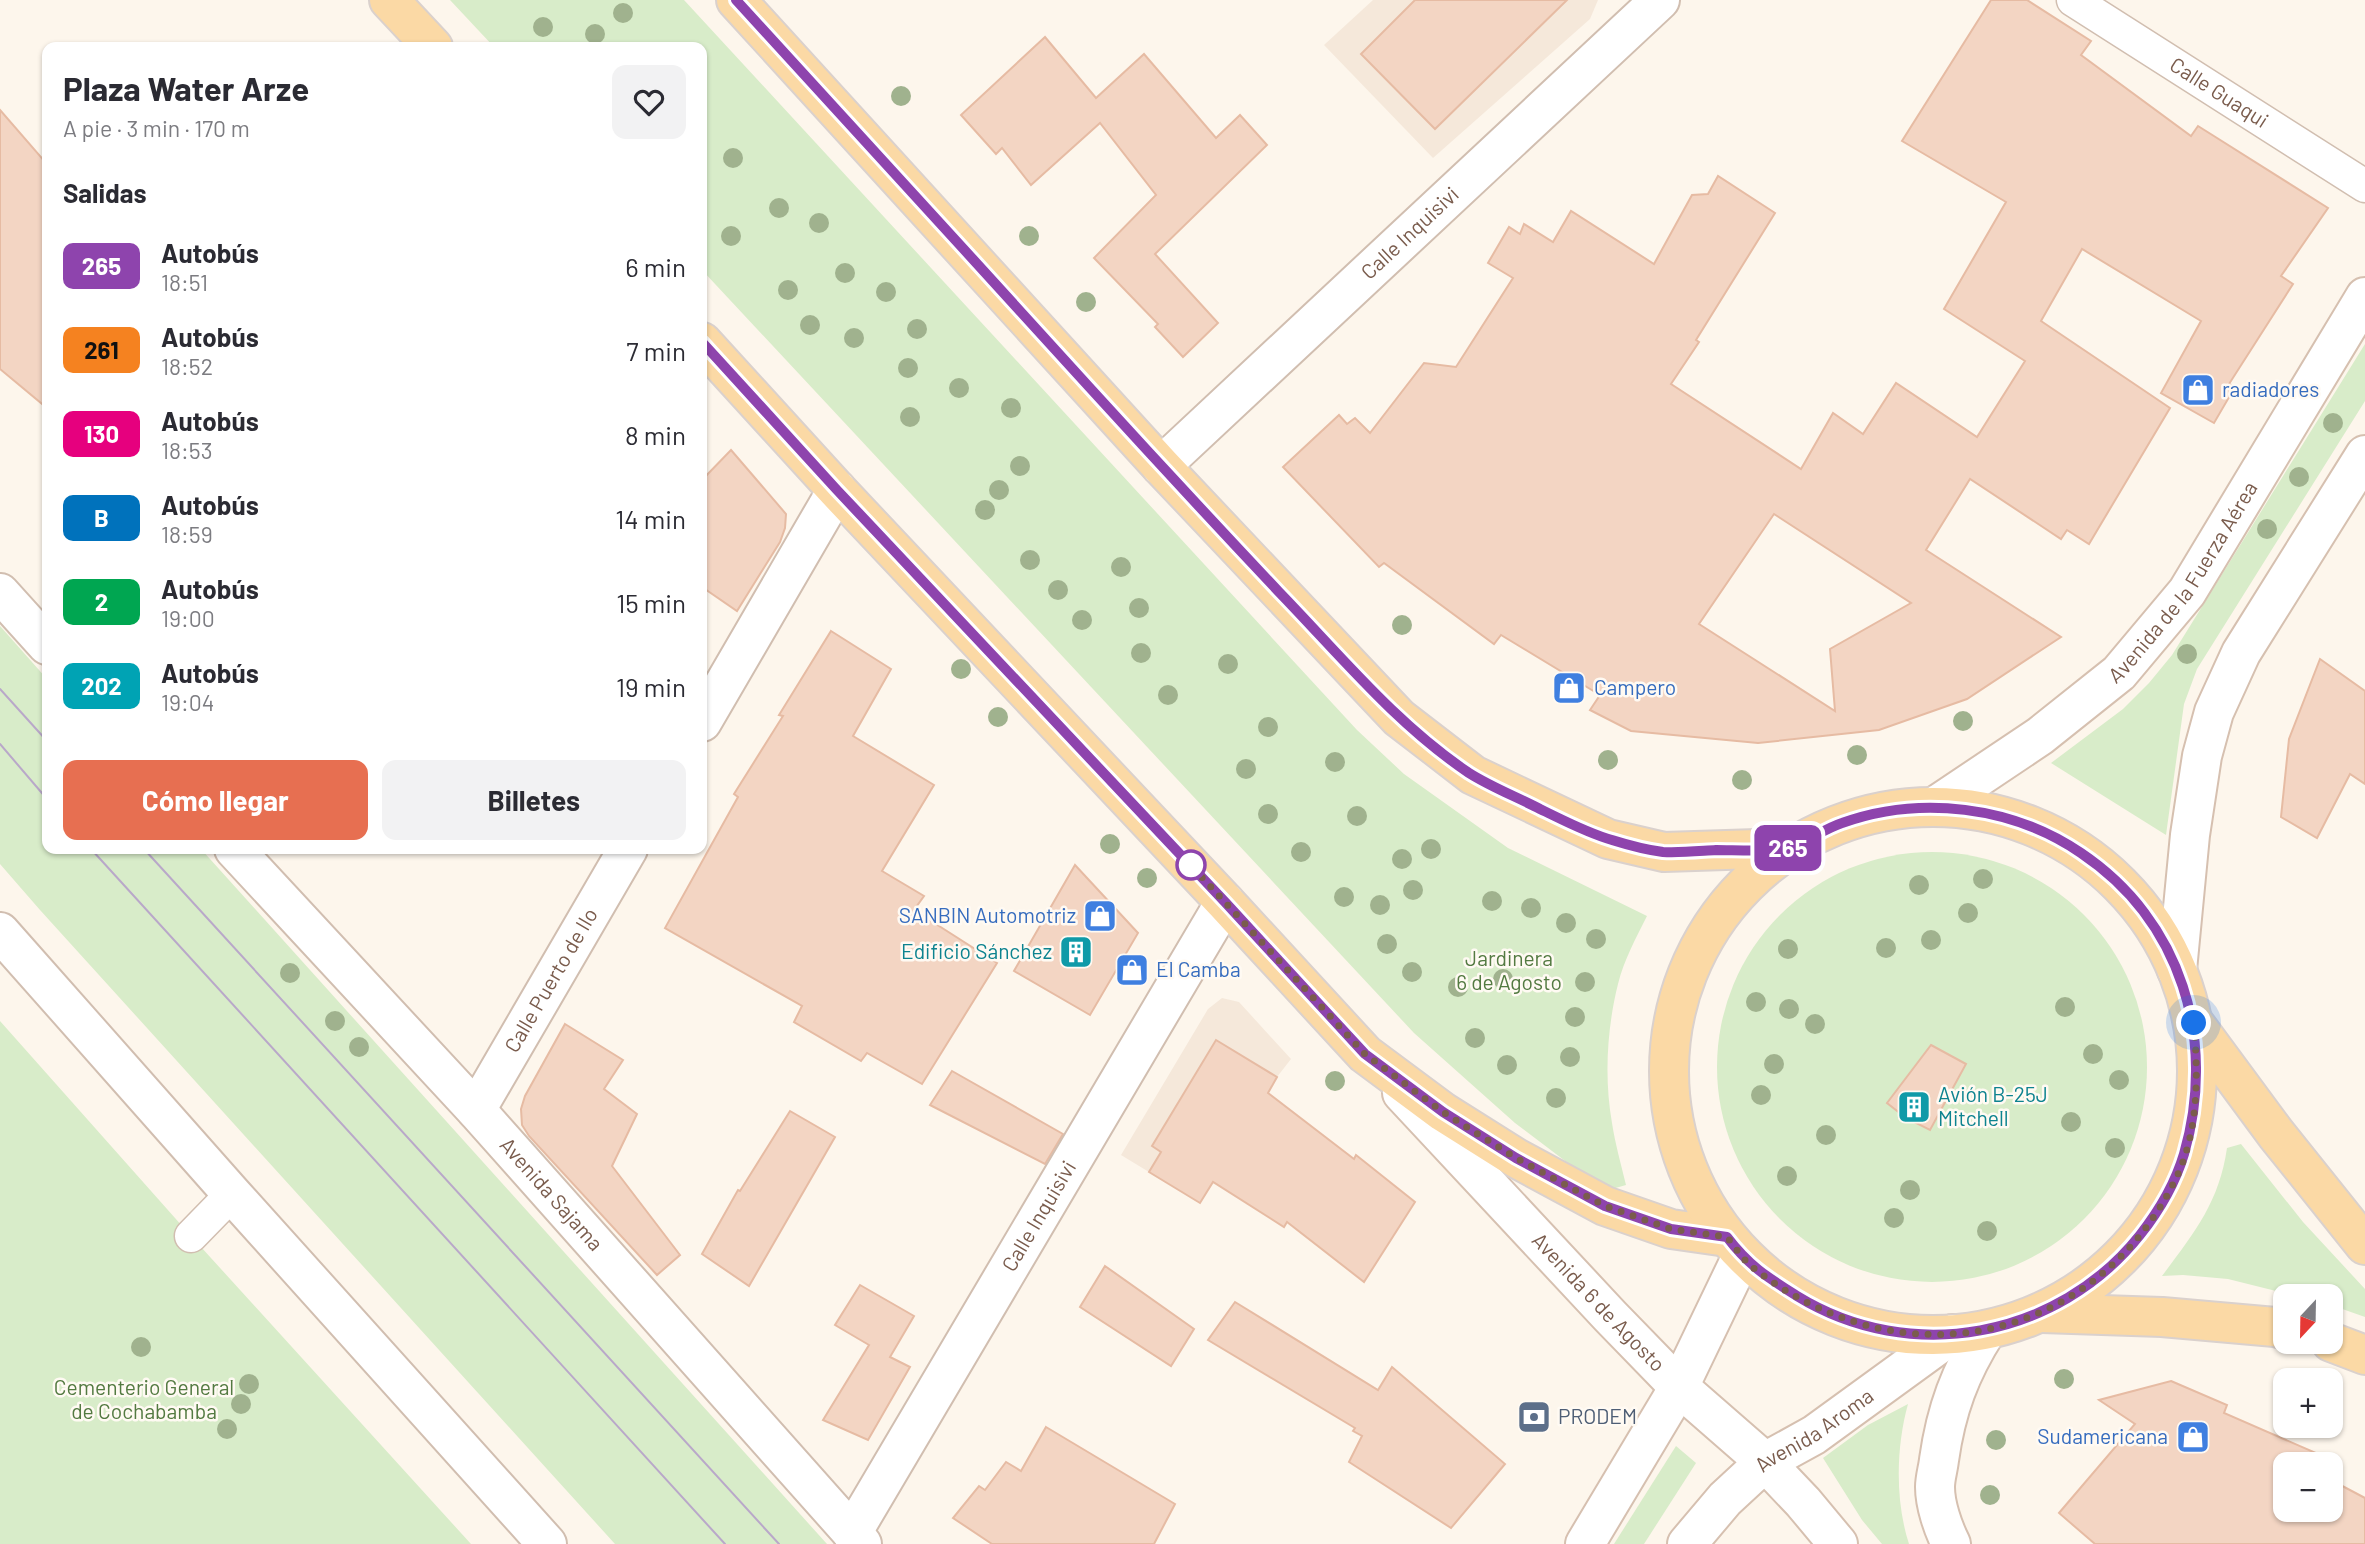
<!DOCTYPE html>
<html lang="es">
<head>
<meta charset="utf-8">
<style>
  :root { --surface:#fff; --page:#f2f2f3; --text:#2b2b33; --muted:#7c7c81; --accent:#e76f51 }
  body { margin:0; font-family:Barlow,sans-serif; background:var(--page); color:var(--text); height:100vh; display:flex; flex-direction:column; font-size:26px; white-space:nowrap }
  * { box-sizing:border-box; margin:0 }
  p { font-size:23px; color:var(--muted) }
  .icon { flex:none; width:38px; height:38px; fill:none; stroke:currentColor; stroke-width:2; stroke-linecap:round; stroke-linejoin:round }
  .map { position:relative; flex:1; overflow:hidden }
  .panel { position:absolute; left:42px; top:42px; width:665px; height:812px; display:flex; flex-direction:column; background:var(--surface); border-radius:14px; box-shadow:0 2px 5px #0004 }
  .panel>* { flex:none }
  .badge { padding:0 14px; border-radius:10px; font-size:24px; line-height:46px }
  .needle { width:46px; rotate:202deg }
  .buttons { position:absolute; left:2273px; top:1284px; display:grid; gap:14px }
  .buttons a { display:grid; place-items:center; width:70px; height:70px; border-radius:14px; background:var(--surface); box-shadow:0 2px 5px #0004; font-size:35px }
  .you { position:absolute; width:35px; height:35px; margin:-18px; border:5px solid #fff; border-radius:50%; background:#1a73e8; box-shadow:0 0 0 10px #1a73e833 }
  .map>.badge { position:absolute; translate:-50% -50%; box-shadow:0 0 0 4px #fff }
  h2 { padding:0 21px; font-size:26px; line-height:63px }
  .round { display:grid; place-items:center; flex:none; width:74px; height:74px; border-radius:14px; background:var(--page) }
  .head { display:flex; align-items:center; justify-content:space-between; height:119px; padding:0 21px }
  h1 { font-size:33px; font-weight:700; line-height:52px }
  .cta { display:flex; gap:14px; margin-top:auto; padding:14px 21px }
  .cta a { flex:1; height:80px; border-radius:14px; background:var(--accent); color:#fff; font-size:28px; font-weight:700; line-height:80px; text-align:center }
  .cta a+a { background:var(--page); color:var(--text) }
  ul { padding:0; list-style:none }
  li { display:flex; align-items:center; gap:21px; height:84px; padding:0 21px }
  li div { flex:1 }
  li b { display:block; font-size:26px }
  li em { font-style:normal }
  li .badge { min-width:77px; font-weight:700; text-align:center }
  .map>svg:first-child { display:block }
  .residential { fill:#f5e8da }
  .green { fill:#d8ecc9 }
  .building { fill:#f3d5c3; stroke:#e6bba3; stroke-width:2; fill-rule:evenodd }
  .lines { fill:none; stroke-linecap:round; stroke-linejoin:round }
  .lane-casing { stroke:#d1beb0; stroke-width:35 }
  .street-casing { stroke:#d1beb0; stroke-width:42 }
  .secondary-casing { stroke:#d6c0b0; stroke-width:42 }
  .primary-casing { stroke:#dad1cd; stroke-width:42 }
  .lane { stroke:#fff; stroke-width:32 }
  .street { stroke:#fff; stroke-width:38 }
  .secondary { stroke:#fff; stroke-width:38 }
  .primary { stroke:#fbd9a5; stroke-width:38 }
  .tram { stroke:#b9a8c9; stroke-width:2 }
  .tree { fill:#a0b28e }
  .line-casing { stroke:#fff; stroke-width:16 }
  .line { stroke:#8e44ad; stroke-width:10 }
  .walk { stroke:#7a5c4d; stroke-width:7; stroke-dasharray:0 12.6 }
  .stop-dot { fill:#fff; stroke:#8e44ad; stroke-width:3.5 }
  .labels { text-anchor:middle; stroke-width:5; stroke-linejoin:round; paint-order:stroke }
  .street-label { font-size:21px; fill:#7a5c4d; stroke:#fffaf3 }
  .shop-label { font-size:21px; fill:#366cbe; stroke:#fffaf3; text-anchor:start }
  .culture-label { font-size:21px; fill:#0d838f; stroke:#fffaf3; text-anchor:end }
  .park-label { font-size:21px; fill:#537a41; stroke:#fffaf3 }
  .service-label { font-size:21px; fill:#4e5e75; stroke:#fffaf3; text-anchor:start }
</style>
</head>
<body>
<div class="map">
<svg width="2365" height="1544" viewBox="0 0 2365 1544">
  <rect width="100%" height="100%" fill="#fdf6ec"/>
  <!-- residential -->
  <g class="residential">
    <polygon points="1373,0 1598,0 1590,19 1433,158 1324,45"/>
    <polygon points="1222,998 1239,1002 1291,1059 1277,1077 1200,1203 1121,1155 1208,1009"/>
  </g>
  <!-- green -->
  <g class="green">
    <path d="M 450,0 L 684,0 L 1357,730 L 1404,774 L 1508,848 L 1647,916 C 1636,938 1624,960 1618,984 C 1607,1028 1604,1078 1612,1123 C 1615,1143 1621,1164 1626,1185 L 1612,1189 L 1585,1176 L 1515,1123 L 1414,1033 L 702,270 L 702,47 L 494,47 Z"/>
    <polygon points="2365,344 2365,401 2197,669 2184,704 2166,835 2051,763 2123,709 2149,683 2172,655"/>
    <polygon points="0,626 47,679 47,849 201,849 827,1544 615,1544 40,910 0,864"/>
    <circle cx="1932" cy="1067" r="215"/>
    <polygon points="0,1021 191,1236 471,1544 0,1544"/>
    <path d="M 2241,1144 L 2303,1222 L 2365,1289 L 2365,1317 L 2331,1305 L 2331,1297 L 2300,1297 L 2228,1279 L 2183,1275 L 2162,1276 C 2194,1233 2219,1203 2227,1148 Z"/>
    <path d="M 1908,1404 C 1896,1447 1895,1501 1909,1544 L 1882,1544 L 1862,1520 L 1823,1458 L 1868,1425 Z"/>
    <polygon points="1676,1446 1696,1463 1644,1544 1614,1544"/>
  </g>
  <!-- building -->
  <g class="building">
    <polygon points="1415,0 1567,0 1435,129 1361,54"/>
    <path d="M 1991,0 L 2027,0 L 2091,41 L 2081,55 L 2191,136 L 2198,126 L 2328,208 L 2281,276 L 2293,284 L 2229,384 L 2235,387 L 2214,423 L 2161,393 L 2201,321 L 2082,249 L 2041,321 L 2170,408 L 2089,544 L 2067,530 L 2061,539 L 1970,479 L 1926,550 L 2061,637 L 1967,699 L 1879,730 L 1758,743 L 1631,731 L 1590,710 L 1600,695 L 1501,635 L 1494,644 L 1384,563 L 1379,567 L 1283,467 L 1339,415 L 1347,424 L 1355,418 L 1370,433 L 1424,363 L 1456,367 L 1513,278 L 1488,263 L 1509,227 L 1520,234 L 1524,224 L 1553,242 L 1571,211 L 1654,264 L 1692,195 L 1708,194 L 1718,176 L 1775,213 L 1696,340 L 1699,342 L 1671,384 L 1801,469 L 1833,413 L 1863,434 L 1896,383 L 1977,437 L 2025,361 L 1944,309 L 2006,202 L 1902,141 ZM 1774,514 L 1911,603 L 1830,649 L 1835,711 L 1699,624 Z"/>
    <polygon points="1045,37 1096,98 1144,54 1216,138 1240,115 1267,145 1155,254 1218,323 1183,357 1155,327 1158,324 1094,258 1156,195 1100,123 1031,185 1002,148 996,154 961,115"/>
    <polygon points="0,110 47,164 47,408 0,369"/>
    <polygon points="731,450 786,514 785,528 780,542 737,611 702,587 702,480"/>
    <polygon points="831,631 891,669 853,736 934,785 882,871 924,896 914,910 997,963 922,1084 867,1053 861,1061 794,1022 802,1006 665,928 738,797 734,794 783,716 779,715"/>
    <polygon points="2320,659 2365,691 2365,784 2350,774 2317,838 2281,817 2289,739"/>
    <polygon points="1075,865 1138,933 1090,1015 1014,971"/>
    <polygon points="565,1024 623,1060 604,1089 637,1114 612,1166 680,1255 657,1275 529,1136 522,1125 521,1109 525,1096"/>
    <polygon points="1216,1040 1277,1077 1268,1093 1354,1159 1356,1155 1415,1202 1364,1282 1287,1222 1284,1227 1213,1182 1200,1203 1149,1172 1161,1152 1152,1146"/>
    <polygon points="1931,1045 1966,1064 1930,1130 1906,1118 1887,1103"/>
    <polygon points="952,1071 1063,1134 1045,1164 930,1105"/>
    <polygon points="790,1111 835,1137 749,1286 702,1254 738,1190 740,1191"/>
    <polygon points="1105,1266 1194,1329 1171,1366 1080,1307"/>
    <polygon points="860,1285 914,1316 890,1357 910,1367 868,1440 823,1420 869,1345 835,1325"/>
    <polygon points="1235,1302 1378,1390 1392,1367 1505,1464 1451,1528 1349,1462 1362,1436 1353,1431 1355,1428 1208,1340"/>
    <polygon points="2171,1381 2227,1405 2224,1413 2325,1457 2320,1465 2286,1465 2286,1510 2331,1510 2331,1480 2365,1498 2365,1544 2095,1544 2059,1513 2135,1424 2099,1400"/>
    <polygon points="1046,1427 1175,1504 1154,1544 992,1544 953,1518 979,1486 985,1490 1006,1462 1021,1471"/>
  </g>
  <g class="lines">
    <defs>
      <g id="lane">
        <path id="s1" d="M 2073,0 L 2365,186"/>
        <polyline points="191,1236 232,1194"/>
      </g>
      <g id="street">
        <path id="s2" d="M 1161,466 L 1660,0"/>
        <polyline points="0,593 47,645"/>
        <polyline points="702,722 837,490"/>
        <path id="s3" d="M 234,849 L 476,1110 L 862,1544"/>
        <polyline points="0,932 232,1194 547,1544"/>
        <path id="s4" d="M 476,1110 L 628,849"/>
        <path id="s5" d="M 852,1533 L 1225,902"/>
      </g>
      <g id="secondary">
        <path id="s6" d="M 1934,807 L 2040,736 L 2119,673 L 2187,592 L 2365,297"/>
        <polyline points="2177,970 2190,835 2202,756 2214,712 2241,653 2365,455"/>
        <path id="s7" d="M 1402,1093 L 1610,1316 L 1679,1387 L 1765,1462 L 1803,1502 L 1838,1544"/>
        <polyline points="1585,1544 1679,1387 1742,1256"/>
        <path id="s8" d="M 1687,1544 L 1725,1499 L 1765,1462 L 1814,1435 L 1953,1334"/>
        <path d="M 1951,1544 C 1943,1528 1935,1505 1935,1487 C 1935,1478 1938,1469 1939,1460 C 1946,1410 1960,1372 1987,1330"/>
      </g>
      <g id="primary">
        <polyline points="389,0 433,47"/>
        <polyline points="736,0 1161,466 1399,718 1473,775 1608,839 1664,852 1790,848"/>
        <polyline points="702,342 837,490 1225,902 1365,1054 1443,1112 1516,1158 1605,1206 1671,1229 1727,1237"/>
        <circle cx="1933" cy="1071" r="264"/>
        <polyline points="2194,1023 2276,1134 2365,1245"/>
        <polyline points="2042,1313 2162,1317 2275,1327 2286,1330"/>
        <polyline points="2331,1342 2365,1355"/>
      </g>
    </defs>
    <!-- lane casing -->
    <use href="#lane" class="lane-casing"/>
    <!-- street casing -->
    <use href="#street" class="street-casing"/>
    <!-- secondary casing -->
    <use href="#secondary" class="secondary-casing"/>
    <!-- primary casing -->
    <use href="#primary" class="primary-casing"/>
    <!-- lane -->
    <use href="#lane" class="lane"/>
    <!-- street -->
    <use href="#street" class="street"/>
    <!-- secondary -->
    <use href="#secondary" class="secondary"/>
    <!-- primary -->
    <use href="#primary" class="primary"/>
    <!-- tram -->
    <g class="tram">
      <polyline points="0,689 47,741"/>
      <polyline points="0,744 47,799"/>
      <polyline points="91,849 725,1544"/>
      <polyline points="144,849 779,1544"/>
    </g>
  </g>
  <!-- trees -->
  <g class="tree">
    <circle cx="623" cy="13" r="10"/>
    <circle cx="543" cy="27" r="10"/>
    <circle cx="595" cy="34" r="10"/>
    <circle cx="901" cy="96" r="10"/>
    <circle cx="733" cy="158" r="10"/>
    <circle cx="779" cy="208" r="10"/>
    <circle cx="819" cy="223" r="10"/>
    <circle cx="731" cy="236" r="10"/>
    <circle cx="1029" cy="236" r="10"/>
    <circle cx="845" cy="273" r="10"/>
    <circle cx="788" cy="290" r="10"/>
    <circle cx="886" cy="292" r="10"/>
    <circle cx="1086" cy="302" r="10"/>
    <circle cx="810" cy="325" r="10"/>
    <circle cx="917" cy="329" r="10"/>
    <circle cx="854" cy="338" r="10"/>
    <circle cx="908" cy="368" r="10"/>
    <circle cx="959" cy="388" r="10"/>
    <circle cx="1011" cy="408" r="10"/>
    <circle cx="910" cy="417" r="10"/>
    <circle cx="2333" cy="423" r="10"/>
    <circle cx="1020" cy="466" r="10"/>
    <circle cx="2299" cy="477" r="10"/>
    <circle cx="999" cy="490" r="10"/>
    <circle cx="985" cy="510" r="10"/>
    <circle cx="2267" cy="529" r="10"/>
    <circle cx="1030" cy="560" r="10"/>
    <circle cx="1121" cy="567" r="10"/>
    <circle cx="1058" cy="590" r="10"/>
    <circle cx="1139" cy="608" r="10"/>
    <circle cx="1082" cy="620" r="10"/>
    <circle cx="1402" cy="625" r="10"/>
    <circle cx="1141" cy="653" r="10"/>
    <circle cx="2187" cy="654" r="10"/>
    <circle cx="1228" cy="664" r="10"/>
    <circle cx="961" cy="669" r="10"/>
    <circle cx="1168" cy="695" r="10"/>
    <circle cx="998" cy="717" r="10"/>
    <circle cx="1963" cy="721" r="10"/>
    <circle cx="1268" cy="727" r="10"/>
    <circle cx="1857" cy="755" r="10"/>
    <circle cx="1608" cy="760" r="10"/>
    <circle cx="1335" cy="762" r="10"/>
    <circle cx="1246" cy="769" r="10"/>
    <circle cx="1742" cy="780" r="10"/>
    <circle cx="1268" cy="814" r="10"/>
    <circle cx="1357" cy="816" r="10"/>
    <circle cx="1110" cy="844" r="10"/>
    <circle cx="1431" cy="849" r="10"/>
    <circle cx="1301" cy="852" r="10"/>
    <circle cx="1402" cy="859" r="10"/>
    <circle cx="1147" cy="878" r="10"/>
    <circle cx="1983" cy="879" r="10"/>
    <circle cx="1919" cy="885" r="10"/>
    <circle cx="1413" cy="890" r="10"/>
    <circle cx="1344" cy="897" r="10"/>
    <circle cx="1492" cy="901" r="10"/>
    <circle cx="1380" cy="905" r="10"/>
    <circle cx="1531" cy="908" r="10"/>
    <circle cx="1968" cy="913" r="10"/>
    <circle cx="1566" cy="923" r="10"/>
    <circle cx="1596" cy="939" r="10"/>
    <circle cx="1931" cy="940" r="10"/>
    <circle cx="1387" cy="944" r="10"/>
    <circle cx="1886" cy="948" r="10"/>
    <circle cx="1788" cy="949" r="10"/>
    <circle cx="1412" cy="972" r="10"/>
    <circle cx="290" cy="973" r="10"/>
    <circle cx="1503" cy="979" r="10"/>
    <circle cx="1585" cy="982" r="10"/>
    <circle cx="1458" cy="987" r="10"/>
    <circle cx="1756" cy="1002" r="10"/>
    <circle cx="2065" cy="1007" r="10"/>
    <circle cx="1789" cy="1009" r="10"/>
    <circle cx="1575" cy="1017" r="10"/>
    <circle cx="335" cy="1021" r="10"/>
    <circle cx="1815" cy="1024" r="10"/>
    <circle cx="1475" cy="1038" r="10"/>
    <circle cx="359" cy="1047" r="10"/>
    <circle cx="2093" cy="1054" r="10"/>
    <circle cx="1570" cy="1057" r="10"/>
    <circle cx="1774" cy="1064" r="10"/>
    <circle cx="1507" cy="1065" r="10"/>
    <circle cx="2119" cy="1080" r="10"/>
    <circle cx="1335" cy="1081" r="10"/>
    <circle cx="1761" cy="1095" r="10"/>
    <circle cx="1556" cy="1098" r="10"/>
    <circle cx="2071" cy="1122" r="10"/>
    <circle cx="1826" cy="1135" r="10"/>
    <circle cx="2115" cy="1148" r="10"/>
    <circle cx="1787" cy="1176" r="10"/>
    <circle cx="1910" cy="1190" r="10"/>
    <circle cx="1894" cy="1218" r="10"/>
    <circle cx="1987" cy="1231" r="10"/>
    <circle cx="141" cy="1347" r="10"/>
    <circle cx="2064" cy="1379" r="10"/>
    <circle cx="249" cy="1384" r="10"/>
    <circle cx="241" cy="1404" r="10"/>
    <circle cx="227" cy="1429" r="10"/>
    <circle cx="1996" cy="1440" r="10"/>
    <circle cx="1990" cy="1495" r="10"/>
  </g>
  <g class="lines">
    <defs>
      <path id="line" d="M 702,342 L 837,490 L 1225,902 L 1365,1054 L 1443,1112 L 1516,1158 L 1605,1206 L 1671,1229 L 1727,1237 C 1749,1266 1767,1277 1797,1296 C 1911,1366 2058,1338 2140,1235 C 2159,1211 2175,1184 2184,1154 C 2217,1040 2182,921 2081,853 C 2012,806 1920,795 1842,823 C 1824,829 1810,840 1794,846 C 1775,853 1738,850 1716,850 C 1699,851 1680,853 1663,852 C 1647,850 1628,845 1612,840 C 1587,833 1563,820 1540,809 C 1517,797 1491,787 1469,773 C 1396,724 1340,655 1279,592 C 1216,525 1153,457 1091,389 C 973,259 855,130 736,0"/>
    </defs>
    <!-- line casing -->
    <use href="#line" class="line-casing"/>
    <!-- line -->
    <use href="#line" class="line"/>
    <!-- walk -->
    <path class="walk" d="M 1191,865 L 1188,862 L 1365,1054 L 1443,1112 L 1516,1158 L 1605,1206 L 1671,1229 L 1727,1237 C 1735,1247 1742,1258 1751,1266 C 1773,1284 1801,1301 1828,1312 C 1966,1371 2115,1310 2178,1174 C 2199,1127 2198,1074 2194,1023"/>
  </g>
  <!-- icons -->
  <defs>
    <symbol id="shop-square" viewBox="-11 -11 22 22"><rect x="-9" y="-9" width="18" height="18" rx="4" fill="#3f7fe0" stroke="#fffaf3"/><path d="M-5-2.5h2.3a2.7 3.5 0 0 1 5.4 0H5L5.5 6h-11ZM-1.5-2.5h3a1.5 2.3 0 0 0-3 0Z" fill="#fff"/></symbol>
    <symbol id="building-square" viewBox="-11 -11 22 22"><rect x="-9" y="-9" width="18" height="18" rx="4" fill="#0f9aa8" stroke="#fffaf3"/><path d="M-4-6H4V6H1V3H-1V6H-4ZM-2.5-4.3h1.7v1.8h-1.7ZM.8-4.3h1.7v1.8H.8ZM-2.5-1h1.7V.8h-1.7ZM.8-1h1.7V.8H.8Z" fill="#fff"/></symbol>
    <symbol id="bank-square" viewBox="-11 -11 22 22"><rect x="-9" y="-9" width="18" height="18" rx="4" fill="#5c6f8a" stroke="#fffaf3"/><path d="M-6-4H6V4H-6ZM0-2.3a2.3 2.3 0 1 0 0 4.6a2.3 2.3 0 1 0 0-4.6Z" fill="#fff"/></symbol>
  </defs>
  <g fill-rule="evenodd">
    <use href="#shop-square" x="2179" y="371" width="38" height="38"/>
    <use href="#shop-square" x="1550" y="669" width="38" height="38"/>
    <use href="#shop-square" x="1081" y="897" width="38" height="38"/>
    <use href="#building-square" x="1057" y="933" width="38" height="38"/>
    <use href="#shop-square" x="1113" y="951" width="38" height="38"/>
    <use href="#building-square" x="1895" y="1088" width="38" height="38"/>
    <use href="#bank-square" x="1515" y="1398" width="38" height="38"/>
    <use href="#shop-square" x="2174" y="1418" width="38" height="38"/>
  </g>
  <!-- markers -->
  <circle class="stop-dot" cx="1191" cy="865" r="14"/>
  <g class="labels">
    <!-- street labels -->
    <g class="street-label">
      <text dy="7" stroke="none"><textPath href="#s1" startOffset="173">Calle Guaqui</textPath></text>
      <text dy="7" stroke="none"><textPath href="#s2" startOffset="341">Calle Inquisivi</textPath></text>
      <text dy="7" stroke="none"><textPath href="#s6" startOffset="340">Avenida de la Fuerza Aérea</textPath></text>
      <text dy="7" stroke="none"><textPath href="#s4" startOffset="150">Calle Puerto de Ilo</textPath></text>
      <text dy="7" stroke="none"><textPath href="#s3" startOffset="469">Avenida Sajama</textPath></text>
      <text dy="7" stroke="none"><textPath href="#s5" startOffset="368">Calle Inquisivi</textPath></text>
      <text dy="7" stroke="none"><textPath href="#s7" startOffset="287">Avenida 6 de Agosto</textPath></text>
      <text dy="7" stroke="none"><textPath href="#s8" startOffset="172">Avenida Aroma</textPath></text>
    </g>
    <!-- shop labels -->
    <g class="shop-label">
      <text x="2222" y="397">radiadores</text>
      <text x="1594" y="695">Campero</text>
      <text x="1076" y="923" text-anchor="end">SANBIN Automotriz</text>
      <text x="1156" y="977">El Camba</text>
      <text x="2168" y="1444" text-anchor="end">Sudamericana</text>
    </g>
    <!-- culture labels -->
    <g class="culture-label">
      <text x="1052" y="959">Edificio Sánchez</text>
      <text x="1938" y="1102" text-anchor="start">Avión B-25J<tspan x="1938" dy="24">Mitchell</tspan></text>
    </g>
    <!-- park labels -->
    <g class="park-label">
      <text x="1509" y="966">Jardinera<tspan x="1509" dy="24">6 de Agosto</tspan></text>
      <text x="144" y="1395">Cementerio General<tspan x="144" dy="24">de Cochabamba</tspan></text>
    </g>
    <!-- service labels -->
    <g class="service-label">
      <text x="1558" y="1424">PRODEM</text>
    </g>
  </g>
</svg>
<div class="buttons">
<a><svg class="needle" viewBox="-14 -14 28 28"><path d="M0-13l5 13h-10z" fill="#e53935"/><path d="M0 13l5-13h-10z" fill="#7c7c81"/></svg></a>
<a>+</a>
<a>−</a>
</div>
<div class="you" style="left:2194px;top:1023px"></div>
<b class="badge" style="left:1788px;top:848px;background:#8e44ad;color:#fff">265</b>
<section class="panel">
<div class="head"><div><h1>Plaza Water Arze</h1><p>A pie · 3 min · 170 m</p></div><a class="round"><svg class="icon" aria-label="heart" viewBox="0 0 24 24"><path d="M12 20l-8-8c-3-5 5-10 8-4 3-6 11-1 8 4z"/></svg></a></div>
<h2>Salidas</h2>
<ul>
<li><span class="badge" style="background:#8e44ad;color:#fff">265</span><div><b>Autobús</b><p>18:51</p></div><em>6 min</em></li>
<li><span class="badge" style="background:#f58220;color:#111">261</span><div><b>Autobús</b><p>18:52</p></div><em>7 min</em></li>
<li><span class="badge" style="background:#e6007e;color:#fff">130</span><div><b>Autobús</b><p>18:53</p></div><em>8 min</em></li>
<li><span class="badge" style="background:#0072bc;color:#fff">B</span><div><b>Autobús</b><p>18:59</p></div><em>14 min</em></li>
<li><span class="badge" style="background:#00a651;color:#fff">2</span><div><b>Autobús</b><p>19:00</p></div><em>15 min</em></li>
<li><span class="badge" style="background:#00a3b4;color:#fff">202</span><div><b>Autobús</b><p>19:04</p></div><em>19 min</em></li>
</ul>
<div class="cta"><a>Cómo llegar</a><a>Billetes</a></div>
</section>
</div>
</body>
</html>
